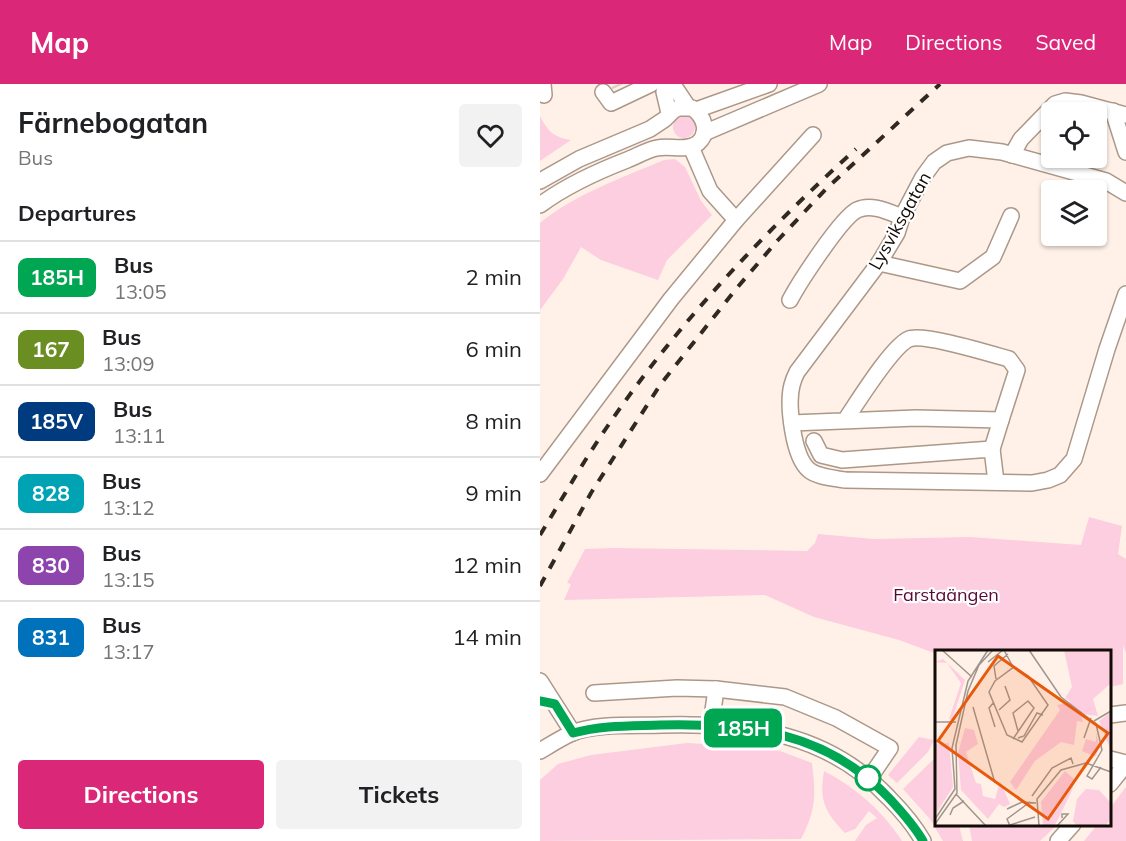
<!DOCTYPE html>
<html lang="en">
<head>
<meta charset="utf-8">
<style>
  :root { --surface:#fff; --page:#f2f2f2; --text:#202124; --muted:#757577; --line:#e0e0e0; --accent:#db2777 }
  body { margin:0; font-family:Mulish,sans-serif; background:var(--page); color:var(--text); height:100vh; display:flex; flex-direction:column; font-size:22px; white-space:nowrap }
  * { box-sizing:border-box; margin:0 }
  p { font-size:20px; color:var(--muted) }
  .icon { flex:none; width:33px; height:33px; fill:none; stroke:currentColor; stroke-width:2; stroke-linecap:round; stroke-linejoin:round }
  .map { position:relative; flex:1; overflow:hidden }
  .panel { display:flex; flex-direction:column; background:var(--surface); width:540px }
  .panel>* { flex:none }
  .badge { padding:0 12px; border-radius:9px; font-size:21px; line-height:39px }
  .tools { position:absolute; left:501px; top:18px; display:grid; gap:12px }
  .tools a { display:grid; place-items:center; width:66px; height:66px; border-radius:6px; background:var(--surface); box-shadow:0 2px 4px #0004; font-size:30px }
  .map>.badge { position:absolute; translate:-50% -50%; box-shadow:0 0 0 3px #fff }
  h2 { padding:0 18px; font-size:22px; line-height:54px }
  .round { display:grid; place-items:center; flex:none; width:63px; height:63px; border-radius:6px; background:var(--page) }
  .head { display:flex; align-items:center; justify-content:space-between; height:102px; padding:0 18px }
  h1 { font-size:28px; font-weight:700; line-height:45px }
  .action { display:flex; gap:12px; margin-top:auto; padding:12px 18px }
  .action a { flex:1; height:69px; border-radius:6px; background:var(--accent); color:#fff; font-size:24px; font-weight:700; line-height:69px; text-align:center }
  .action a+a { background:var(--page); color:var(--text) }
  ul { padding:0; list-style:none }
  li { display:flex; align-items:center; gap:18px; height:72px; padding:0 18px; border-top:2px solid var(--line) }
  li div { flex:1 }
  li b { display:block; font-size:22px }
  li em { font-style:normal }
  li .badge { min-width:66px; font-weight:700; text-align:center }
  header { display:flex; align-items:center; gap:36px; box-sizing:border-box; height:84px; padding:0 30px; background:var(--accent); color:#fff }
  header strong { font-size:28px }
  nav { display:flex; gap:33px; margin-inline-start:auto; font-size:21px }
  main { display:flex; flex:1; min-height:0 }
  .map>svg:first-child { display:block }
  .green { fill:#fdcde0 }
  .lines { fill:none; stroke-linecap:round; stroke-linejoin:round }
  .minor-tunnel { stroke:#dbcec5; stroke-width:15; stroke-dasharray:15 8; stroke-linecap:butt }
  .minor-casing { stroke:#ac9889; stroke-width:18 }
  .minor { stroke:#fff; stroke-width:15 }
  .rail { stroke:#302823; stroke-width:4; stroke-dasharray:10 10; stroke-linecap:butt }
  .line-casing { stroke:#fff; stroke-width:14 }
  .line { stroke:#00a651; stroke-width:9 }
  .stop-dot { fill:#fff; stroke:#00a651; stroke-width:3 }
  .labels { text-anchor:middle; stroke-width:4.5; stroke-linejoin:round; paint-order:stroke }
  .street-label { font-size:18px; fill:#120b06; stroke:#fff }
  .park-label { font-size:18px; fill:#570836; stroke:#fff }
  .inset-road { fill:none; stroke:#a0958d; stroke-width:1.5 }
  .view { fill:#e8590c; fill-opacity:0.15; stroke:#e8590c; stroke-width:3 }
  .inset-edge { fill:none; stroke:#120b06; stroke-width:3 }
</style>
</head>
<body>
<header>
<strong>Map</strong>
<nav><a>Map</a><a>Directions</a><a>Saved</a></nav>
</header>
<main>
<section class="panel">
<div class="head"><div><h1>Färnebogatan</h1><p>Bus</p></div><a class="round"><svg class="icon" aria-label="heart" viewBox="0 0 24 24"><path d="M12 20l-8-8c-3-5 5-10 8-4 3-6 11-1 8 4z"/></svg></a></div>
<h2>Departures</h2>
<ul>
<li><span class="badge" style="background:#00a651;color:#fff">185H</span><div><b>Bus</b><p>13:05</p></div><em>2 min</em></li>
<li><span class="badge" style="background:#6b8e23;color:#fff">167</span><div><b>Bus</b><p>13:09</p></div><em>6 min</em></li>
<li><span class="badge" style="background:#003b80;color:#fff">185V</span><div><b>Bus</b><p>13:11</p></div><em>8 min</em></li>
<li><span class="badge" style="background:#00a3b4;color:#fff">828</span><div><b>Bus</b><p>13:12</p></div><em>9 min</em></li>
<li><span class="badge" style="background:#8e44ad;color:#fff">830</span><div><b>Bus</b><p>13:15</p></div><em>12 min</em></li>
<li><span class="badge" style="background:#0072bc;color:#fff">831</span><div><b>Bus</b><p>13:17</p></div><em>14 min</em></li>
</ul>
<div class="action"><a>Directions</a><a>Tickets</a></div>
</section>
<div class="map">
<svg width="586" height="757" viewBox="0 0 586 757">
  <rect width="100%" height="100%" fill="#fff1e7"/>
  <!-- green -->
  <g class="green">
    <circle cx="144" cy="43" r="11"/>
    <path d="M 0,32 C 7,47 15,54 31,56 L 0,77 Z"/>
    <path d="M 135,75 L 145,83 L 161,117 L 172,131 L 127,176 L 118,196 L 61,176 L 41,163 L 23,195 L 0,226 L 0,139 C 35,110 82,94 124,76 Z"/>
    <polygon points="549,433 582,442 578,470 586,475 586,569 583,561 583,600 570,603 570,568 397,568 397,570 359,556 274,533 225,511 24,516 31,500 27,499 45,465 74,464 267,467 275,459 278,450 334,455 430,453 541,461"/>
    <polygon points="379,653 394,656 388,668 357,699 348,691"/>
    <path d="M 147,659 L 213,663 L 240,667 L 272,679 C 276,713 276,725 261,755 L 0,757 L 0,696 L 18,680 L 51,671 Z"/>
    <polygon points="397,672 397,740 419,741 423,757 403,757 390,735 363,705"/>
    <path d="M 284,687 C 316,704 342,726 362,757 L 315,757 L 326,741 L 337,734 L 329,727 L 315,745 L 305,749 C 285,728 279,717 284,687 Z"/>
    <polygon points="586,703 586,757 544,757 557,741 570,740 570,724"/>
    <polygon points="429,741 429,740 517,741 500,757 432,757"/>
  </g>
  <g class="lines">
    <!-- minor-tunnel -->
    <polyline class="minor-tunnel" points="78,0 79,2"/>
    <defs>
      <g id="minor">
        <polyline points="3,0 4,11"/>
        <polyline points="125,0 124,8 129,29"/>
        <polyline points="129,0 134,2 148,23"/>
        <polyline points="63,8 71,19 111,0"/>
        <polyline points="156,26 229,0"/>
        <polyline points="573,27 586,68"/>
        <polyline points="164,49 279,0"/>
        <polyline points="151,63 170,107 196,136"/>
        <polyline points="472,71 481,55 515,20 525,17 541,19 586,31"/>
        <path d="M 0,97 L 39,75 L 110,45 L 125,35 L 134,26 L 139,24 L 152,24 C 164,32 170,48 158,59 C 147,68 130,61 117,64 C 107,66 97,72 87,76 C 56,88 27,101 0,121"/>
        <path d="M 586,109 L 566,97 L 462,68 L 429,64 L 407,69 L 394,78 L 383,93 L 362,133 L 357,149 L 339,179 L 257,288 C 255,292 253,297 252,301 C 247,320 253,373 269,386 C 277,393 294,394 305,396 L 492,399 L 508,396 L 520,391 L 534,375 L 567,265 L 586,210"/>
        <polyline points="339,179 420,197 453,173 471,132"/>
        <path d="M 250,216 C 259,199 301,134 317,126 C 331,119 349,128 362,133"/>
        <path d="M 252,339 L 376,334 L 461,336 L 477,286 L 469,275 C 451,270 383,249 369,255 C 352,262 317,319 306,335"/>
        <polyline points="274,357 281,371 302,376 452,365 456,398"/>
        <polyline points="452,365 461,336"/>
        <polyline points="0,390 131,215 196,136 273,51"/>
        <polyline points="0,597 33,649"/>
        <polyline points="54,609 137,604 176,605 245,613 296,634 350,664 329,695"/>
        <polyline points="570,631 586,629"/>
        <polyline points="171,641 176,605"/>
        <path d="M 0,667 C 10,661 21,654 32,649 C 57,639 95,642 123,641 C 209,639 287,648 349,714 C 362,727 374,741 383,757"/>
        <polyline points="570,675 586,679"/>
        <polyline points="570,700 586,680"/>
        <polyline points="518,757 533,740"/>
      </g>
    </defs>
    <!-- minor casing -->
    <use href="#minor" class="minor-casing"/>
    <!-- minor -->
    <use href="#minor" class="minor"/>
    <!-- rail -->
    <g class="rail">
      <path d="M 0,451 C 22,415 43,378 67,343 C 137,240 224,148 316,65"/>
      <polyline points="0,502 51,409 120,301 196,205 238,156 286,105 400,0"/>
    </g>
  </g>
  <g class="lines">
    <defs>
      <path id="line" d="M 0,617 L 15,620 L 33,649 C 62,641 91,642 120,641 C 208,639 285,647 349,714 C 361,727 374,741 383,757"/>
    </defs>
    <!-- line casing -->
    <use href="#line" class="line-casing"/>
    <!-- line -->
    <use href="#line" class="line"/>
  </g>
  <!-- markers -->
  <circle class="stop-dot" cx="328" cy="694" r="12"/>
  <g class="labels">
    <!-- street labels -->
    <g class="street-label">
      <text transform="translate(360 137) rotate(-61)" y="6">Lysviksgatan</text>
    </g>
    <!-- park labels -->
    <g class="park-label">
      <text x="406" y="517">Farstaängen</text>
    </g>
  </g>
  <!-- overview -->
  <g transform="translate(395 566)">
    <rect width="176" height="176" fill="#fff1e7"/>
    <path d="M 129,0 L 175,0 L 175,34 L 158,49 L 163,66 L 146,64 L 148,72 L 142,71 L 139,95 L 126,92 L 100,111 L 81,140 L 75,132 L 125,60 L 122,55 L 136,52 L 130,48 L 137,37 ZM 8,9 L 30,30 L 17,70 L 14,69 L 26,33 L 12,13 L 0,12 ZM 175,63 L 176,96 L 175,98 L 164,71 ZM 30,78 L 39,80 L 43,94 L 31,102 L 41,133 L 46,134 L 48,146 L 60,149 L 65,131 L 75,154 L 69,157 L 64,154 L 53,169 L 26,140 L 23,103 ZM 161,83 L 164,95 L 161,107 L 147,101 L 151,89 L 161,92 ZM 14,93 L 18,137 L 0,165 L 1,94 ZM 130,121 L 140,130 L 136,143 L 120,175 L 108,175 L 106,152 ZM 151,139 L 164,140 L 175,152 L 175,170 L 171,175 L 141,175 L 138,171 L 142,149 Z" fill="#fdcde0"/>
    <path class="inset-road" d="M 7,0 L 37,27M 69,0 L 78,17M 94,0 L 126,47 L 161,74 L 167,100 L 152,126 L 157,129 L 166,117M 53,12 L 68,0M 79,17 L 93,26 L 113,55 L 87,92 L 72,85 L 54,42 L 60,31 ZM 61,29 L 59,16 L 73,4M 59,52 L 54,58 L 60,77M 38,57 L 60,133M 64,60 L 75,50 L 70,36M 159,71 L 176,61M 0,72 L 21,72M 83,88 L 89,86 L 102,63 L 108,65M 149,88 L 156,68M 78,89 L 99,58 L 93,51 L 78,63 L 83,81M 21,144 L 51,176M 97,146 L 117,118 L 136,108 L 138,114M 72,159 L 87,152 L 101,153M 15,165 L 18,158 L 29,151M 0,169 L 20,139 L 17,98 L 33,31 L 53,0M 0,174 L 22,143 L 21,95 L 33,41 L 44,15 L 58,0M 75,175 L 100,167M 75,176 L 72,169 L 95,152M 104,176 L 102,149 L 126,120 L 151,113 L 176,122M 122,176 L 133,164 L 127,164 L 127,168"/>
    <path class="view" d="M 63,6 L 173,83 L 113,169 L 3,91 Z"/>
    <rect width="176" height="176" class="inset-edge"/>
  </g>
</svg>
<div class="tools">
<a><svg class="icon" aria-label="locate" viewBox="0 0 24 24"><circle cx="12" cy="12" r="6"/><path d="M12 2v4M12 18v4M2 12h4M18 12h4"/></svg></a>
<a><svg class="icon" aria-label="layers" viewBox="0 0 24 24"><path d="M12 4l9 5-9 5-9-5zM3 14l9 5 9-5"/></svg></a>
</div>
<b class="badge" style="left:203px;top:644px;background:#00a651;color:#fff">185H</b>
</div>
</main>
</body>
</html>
